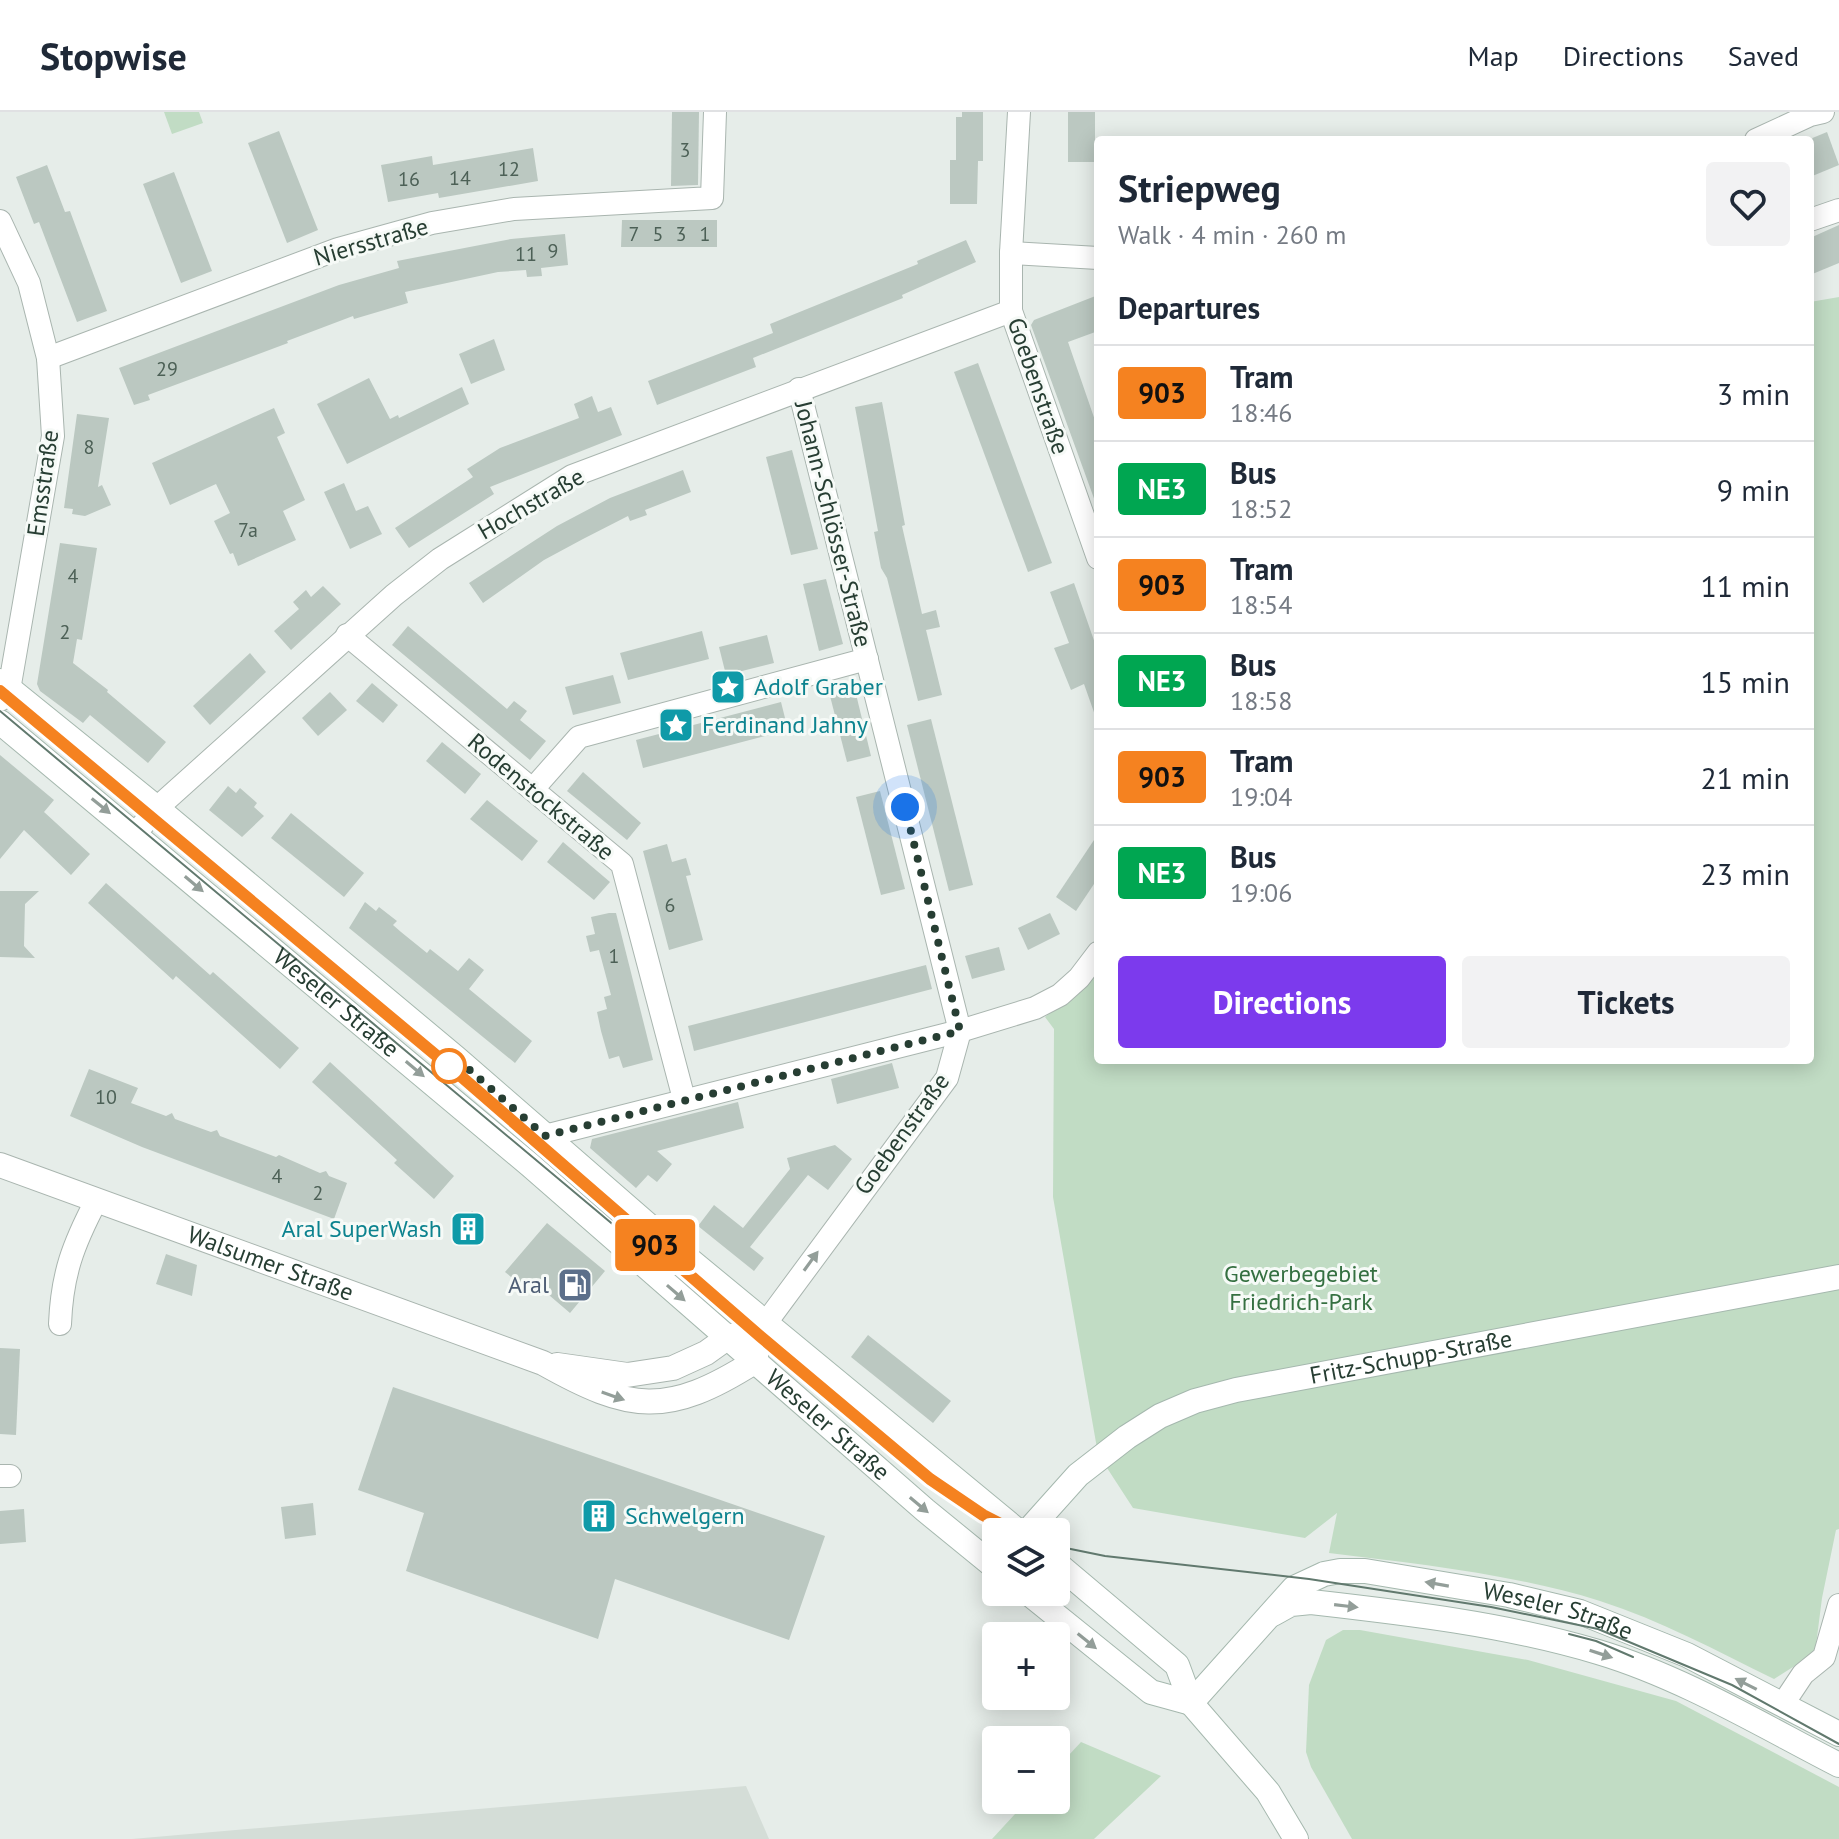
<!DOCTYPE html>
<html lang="en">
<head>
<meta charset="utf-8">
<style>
  :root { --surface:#fff; --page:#f2f2f3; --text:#1f2937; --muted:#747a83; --line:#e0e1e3; --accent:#7c3aed }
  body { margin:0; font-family:"PT Sans",sans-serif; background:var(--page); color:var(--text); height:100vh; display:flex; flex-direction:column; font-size:30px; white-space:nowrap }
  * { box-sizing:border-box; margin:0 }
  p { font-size:26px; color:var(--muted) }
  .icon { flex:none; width:44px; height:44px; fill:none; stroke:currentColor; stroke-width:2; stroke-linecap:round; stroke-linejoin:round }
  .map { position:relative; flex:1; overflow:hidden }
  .details { position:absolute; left:1094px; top:24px; width:720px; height:928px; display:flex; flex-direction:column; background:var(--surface); border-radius:8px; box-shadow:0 4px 20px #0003 }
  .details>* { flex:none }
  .badge { padding:0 16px; border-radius:6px; font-size:28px; line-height:52px }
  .buttons { position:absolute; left:982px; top:1406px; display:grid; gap:16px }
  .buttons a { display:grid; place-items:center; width:88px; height:88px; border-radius:8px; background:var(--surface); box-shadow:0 4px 20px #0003; font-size:40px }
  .you { position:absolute; width:40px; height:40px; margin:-20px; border:6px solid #fff; border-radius:50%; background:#1a73e8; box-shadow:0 0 0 12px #1a73e833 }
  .map>.badge { position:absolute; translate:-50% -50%; box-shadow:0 0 0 4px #fff }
  h2 { padding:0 24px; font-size:30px; line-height:72px }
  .round { display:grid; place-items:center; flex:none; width:84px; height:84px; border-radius:8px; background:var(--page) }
  .summary { display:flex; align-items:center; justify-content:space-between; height:136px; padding:0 24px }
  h1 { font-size:38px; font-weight:800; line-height:60px }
  .primary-button { display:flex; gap:16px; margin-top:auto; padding:16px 24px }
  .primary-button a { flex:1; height:92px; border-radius:8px; background:var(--accent); color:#fff; font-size:32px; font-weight:800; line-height:92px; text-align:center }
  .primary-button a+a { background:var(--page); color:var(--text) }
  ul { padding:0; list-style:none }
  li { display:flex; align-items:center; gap:24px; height:96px; padding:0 24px; border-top:2px solid var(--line) }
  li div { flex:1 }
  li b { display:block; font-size:30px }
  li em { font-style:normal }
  li .badge { min-width:88px; font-weight:700; text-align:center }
  header { display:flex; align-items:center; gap:48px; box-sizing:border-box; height:112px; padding:0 40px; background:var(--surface); border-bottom:2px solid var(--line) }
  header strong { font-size:38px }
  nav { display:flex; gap:44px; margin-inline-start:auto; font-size:28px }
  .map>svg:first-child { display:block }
  .built { fill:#d4ddd7 }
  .green { fill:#c1dcc4 }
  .building { fill:#bbc8c1 }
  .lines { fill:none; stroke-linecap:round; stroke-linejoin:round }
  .minor-casing { stroke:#a9b5af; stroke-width:24 }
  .tertiary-casing { stroke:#a9b5af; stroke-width:26 }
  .secondary-casing { stroke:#a5b8ae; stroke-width:26 }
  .minor { stroke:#fff; stroke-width:22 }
  .tertiary { stroke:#fff; stroke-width:24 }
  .secondary { stroke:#fff; stroke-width:24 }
  .tram { stroke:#61796e; stroke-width:2 }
  .oneway { fill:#939e99 }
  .line-casing { stroke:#fff; stroke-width:18 }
  .line { stroke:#f58220; stroke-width:12 }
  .walk { stroke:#273e33; stroke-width:8; stroke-dasharray:0 14.4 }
  .stop-dot { fill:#fff; stroke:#f58220; stroke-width:4 }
  .labels { text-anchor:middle; stroke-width:6; stroke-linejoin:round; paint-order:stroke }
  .number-label { font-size:20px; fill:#4c6056 }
  .street-label { font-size:24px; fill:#273e33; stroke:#f6faf7 }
  .culture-label { font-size:24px; fill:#0d838f; stroke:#f6faf7; text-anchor:start }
  .park-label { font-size:24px; fill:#357041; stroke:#f6faf7 }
  .service-label { font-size:24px; fill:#4e5e75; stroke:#f6faf7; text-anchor:end }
</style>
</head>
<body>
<header>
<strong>Stopwise</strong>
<nav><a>Map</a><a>Directions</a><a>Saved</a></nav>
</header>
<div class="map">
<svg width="1839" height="1727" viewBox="0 0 1839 1727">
  <rect width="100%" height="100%" fill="#e6ede9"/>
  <!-- built -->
  <polygon class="built" points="746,1674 769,1727 132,1727"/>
  <!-- green -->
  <g class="green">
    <polygon points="164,0 199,0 203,11 172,22"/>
    <path d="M 1839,185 L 1839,1417 L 1836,1418 L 1822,1486 L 1815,1541 L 1774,1567 C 1717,1539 1660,1508 1600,1489 C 1513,1462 1419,1452 1329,1441 L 1337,1401 L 1305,1426 L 1133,1396 L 1098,1342 L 1053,1085 L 1054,917 L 1045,905 L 1098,862 L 1098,948 L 1810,948 L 1810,190 Z"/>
    <polygon points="1343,1518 1360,1518 1528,1548 1676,1589 1839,1675 1839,1727 1352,1727 1311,1655 1306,1640 1309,1573 1326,1528"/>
    <polygon points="1081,1630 1161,1664 1094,1727 992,1727 1028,1688 1056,1688 1056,1657"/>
  </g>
  <!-- building -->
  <g class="building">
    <polygon points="672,0 699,0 698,73 671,74"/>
    <polygon points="962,0 983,0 983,49 978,49 977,92 950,92 950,48 956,48 956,5 962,5"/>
    <rect x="1068" y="0" width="27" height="50"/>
    <polygon points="279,19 318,118 287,131 248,31"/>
    <polygon points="1827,20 1839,53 1810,65 1810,27"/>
    <polygon points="533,36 538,69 439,86 438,81 388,90 381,53 432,44 433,53"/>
    <polygon points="47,53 65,100 70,99 107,199 77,210 39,110 34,112 16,65"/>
    <polygon points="174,60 212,159 181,171 143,72"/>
    <polygon points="622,108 717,108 717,135 621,135"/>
    <polygon points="1839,113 1839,151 1810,163 1810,126"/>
    <polygon points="565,122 568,153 541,156 542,164 527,165 526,158 498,160 405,180 408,191 354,207 353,204 287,229 288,231 148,283 150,288 134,293 119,256 339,173 399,156 397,149 511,127"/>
    <polygon points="966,128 976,150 902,183 903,186 753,246 756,255 657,293 648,269 773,221 770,212 918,152 917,149"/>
    <polygon points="1098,183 1098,219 1068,230 1098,317 1098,391 1096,392 1031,213 1034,208"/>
    <polygon points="494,227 505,258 471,272 459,242"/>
    <polygon points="978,251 1052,451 1028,460 954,260"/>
    <polygon points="369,266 390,307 398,303 399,306 462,275 469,292 347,352 317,292"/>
    <polygon points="592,284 598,300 611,295 622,323 490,375 494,382 409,436 395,416 473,365 467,357 500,336 579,306 574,292"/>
    <polygon points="882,290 905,413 902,414 922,502 936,498 940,515 926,518 942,583 918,589 887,466 881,456 874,420 878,419 855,295"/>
    <polygon points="274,296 285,321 277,325 305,388 283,399 296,428 238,454 233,441 230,442 214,409 230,401 216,372 170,393 152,351"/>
    <polygon points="77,302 109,306 98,375 102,373 111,393 85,404 72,402 73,397 64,396"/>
    <polygon points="792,338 818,437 791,443 766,345"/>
    <polygon points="683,358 691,380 645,398 647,403 630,409 628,404 583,427 544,448 483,491 469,471 557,414 610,386"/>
    <polygon points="344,371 356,399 368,394 382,422 350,437 324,380"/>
    <polygon points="60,431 97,436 82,528 77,527 73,551 108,578 107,580 166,630 148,651 90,603 83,611 40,579 37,572"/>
    <polygon points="826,467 843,532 819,539 803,472"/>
    <polygon points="1074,471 1098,540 1096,606 1084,572 1071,578 1054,536 1069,531 1050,480"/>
    <polygon points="323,474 341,492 291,538 274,519 299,497 293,490 306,478 311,485"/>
    <polygon points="408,514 507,597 514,589 527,599 520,608 546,629 530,648 392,533"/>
    <polygon points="702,519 709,547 628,568 620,541"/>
    <polygon points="767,523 774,551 726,563 719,535"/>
    <polygon points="250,541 266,560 210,613 193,594"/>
    <polygon points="613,563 621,591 573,603 565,575"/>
    <polygon points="372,571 398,593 383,611 356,589"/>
    <polygon points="855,578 871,644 847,650 830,584"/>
    <polygon points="330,580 347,598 318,624 302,606"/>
    <polygon points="781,590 788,618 643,656 636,628"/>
    <polygon points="931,607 973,773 949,779 907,613"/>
    <polygon points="442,630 481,662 465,682 426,649"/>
    <polygon points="0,643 54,688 44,700 90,742 71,763 24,718 0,747"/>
    <polygon points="583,660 641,711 627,728 567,679"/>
    <polygon points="228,674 236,681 240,676 248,683 257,691 254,695 264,704 242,725 209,698"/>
    <polygon points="880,679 905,777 881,783 856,685"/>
    <polygon points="487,688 538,729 522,749 470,707"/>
    <polygon points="291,701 364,761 344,785 271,726"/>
    <polygon points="1098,722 1098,766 1076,799 1056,785"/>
    <polygon points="563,730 610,770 594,788 547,750"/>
    <polygon points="667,732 672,750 686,746 691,763 686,764 703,828 669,838 643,739"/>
    <polygon points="106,771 210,863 213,860 299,936 280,957 176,864 173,868 88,791"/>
    <polygon points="0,779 39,779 25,792 24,834 35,846 0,845"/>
    <polygon points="365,790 376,799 379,795 397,809 393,813 401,820 427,841 430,837 458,859 469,846 484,858 469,877 532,929 515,951 349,816"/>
    <polygon points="609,801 616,801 653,948 623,956 619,944 609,947 601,919 597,900 607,897 604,885 611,883 599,838 590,840 586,824 595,822 591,805"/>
    <polygon points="1050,801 1060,822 1028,838 1018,816"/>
    <polygon points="999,835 1005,858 972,867 965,844"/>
    <polygon points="926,853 932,877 694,939 688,914"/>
    <polygon points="330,950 454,1064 434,1087 394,1051 397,1048 312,970"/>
    <polygon points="892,951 899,976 837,992 831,967"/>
    <polygon points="89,957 138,976 131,991 166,1004 172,1001 175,1007 211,1020 217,1018 220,1024 276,1045 279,1043 320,1061 326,1059 329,1064 347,1071 334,1107 142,1035 70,1004"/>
    <polygon points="738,990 744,1016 657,1039 672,1052 657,1070 648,1063 636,1076 590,1036 592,1027"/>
    <polygon points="835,1033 852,1047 828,1078 808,1063 750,1135 764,1146 754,1159 698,1114 714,1093 743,1116 790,1057 787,1046"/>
    <polygon points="472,1099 485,1110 463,1134 451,1124"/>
    <polygon points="547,1111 605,1159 570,1201 529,1166 522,1174 505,1160"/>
    <polygon points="166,1142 197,1153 192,1184 156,1172"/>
    <polygon points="868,1223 951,1289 933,1311 851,1245"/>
    <polygon points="0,1236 20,1237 16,1323 0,1322"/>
    <polygon points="393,1275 825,1424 789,1528 615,1467 598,1527 406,1459 424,1401 358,1378"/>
    <polygon points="313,1391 316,1423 285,1427 281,1395"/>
    <polygon points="24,1397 26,1430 0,1432 0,1399"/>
  </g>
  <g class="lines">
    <defs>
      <g id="minor">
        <polyline points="1019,0 1011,141 1011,199 1098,446"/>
        <polyline points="1756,28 1810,3 1823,0"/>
        <polyline points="1810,108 1839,98"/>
        <polyline points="0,109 29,171 48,246 53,324 9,578 0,588"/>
        <polyline points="1011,141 1098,146"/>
        <polyline points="48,246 338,137 432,111 514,97 712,86 715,0"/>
        <polyline points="347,523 622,752 684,987"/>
        <polyline points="533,677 579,625 867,547"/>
        <polyline points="135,722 157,696 394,483 440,447 572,364 1011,199"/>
        <polyline points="545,1024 960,919 1035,896 1060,883 1079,866 1098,841"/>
        <path d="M 60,1212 C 62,1162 73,1133 96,1089"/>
        <polyline points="765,1212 947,966 960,919 799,277"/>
        <polyline points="0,1364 10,1364"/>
        <polyline points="1783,1592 1803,1562 1824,1545 1839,1493"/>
      </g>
      <g id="tertiary">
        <path id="s1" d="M 0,1053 L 543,1251 C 630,1300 667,1305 754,1250 L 765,1212"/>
        <polyline points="557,1253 627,1263 673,1256 706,1241 727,1226 765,1212"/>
      </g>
      <g id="secondary">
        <polyline points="0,569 157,696 456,946 663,1126 1019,1420"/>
        <path id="s2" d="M 0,610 L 530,1053 L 925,1398 L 996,1456"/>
        <path id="s3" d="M 1027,1420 L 1078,1363 L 1127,1325 L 1160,1304 L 1195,1289 L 1236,1278 L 1839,1165"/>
        <polyline points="1056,1451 1177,1553 1191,1591 1268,1680 1296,1727"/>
        <polyline points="1027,1480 1151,1580 1191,1591"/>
        <path d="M 1273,1502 L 1291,1492 L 1311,1490 C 1408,1501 1504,1512 1598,1540 C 1682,1565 1761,1613 1839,1653"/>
        <path id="s4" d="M 1191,1591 L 1294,1476 L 1324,1462 L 1340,1459 L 1365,1459 L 1509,1483 L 1580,1500 L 1687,1543 L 1839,1622"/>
      </g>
    </defs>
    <!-- minor casing -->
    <use href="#minor" class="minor-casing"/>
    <!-- tertiary casing -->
    <use href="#tertiary" class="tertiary-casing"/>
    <!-- secondary casing -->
    <use href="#secondary" class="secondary-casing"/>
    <!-- minor -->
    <use href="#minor" class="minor"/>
    <!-- tertiary -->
    <use href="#tertiary" class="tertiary"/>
    <!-- secondary -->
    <use href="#secondary" class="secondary"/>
    <!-- tram -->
    <g class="tram">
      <polyline points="0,578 456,960 761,1225 930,1367 983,1403 1016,1420"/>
      <polyline points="0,599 653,1146"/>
      <polyline points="1056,1434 1105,1444 1309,1467 1491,1495 1598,1517 1732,1573 1839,1632"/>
      <polyline points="1569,1522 1596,1529 1633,1545"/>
    </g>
  </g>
  <!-- one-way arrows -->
  <defs><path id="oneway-solid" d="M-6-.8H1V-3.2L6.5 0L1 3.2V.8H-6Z" transform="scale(2)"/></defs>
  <g class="oneway">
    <use href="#oneway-solid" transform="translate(101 694) rotate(39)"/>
    <use href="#oneway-solid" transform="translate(194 772) rotate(40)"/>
    <use href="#oneway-solid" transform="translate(415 957) rotate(40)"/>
    <use href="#oneway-solid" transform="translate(811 1149) rotate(-54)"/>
    <use href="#oneway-solid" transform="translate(676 1181) rotate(41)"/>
    <use href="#oneway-solid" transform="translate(613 1284) rotate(19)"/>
    <use href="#oneway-solid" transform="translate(919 1393) rotate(40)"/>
    <use href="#oneway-solid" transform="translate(1437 1472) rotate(-170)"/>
    <use href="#oneway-solid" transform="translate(1346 1494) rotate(7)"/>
    <use href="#oneway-solid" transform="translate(1087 1529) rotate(39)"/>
    <use href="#oneway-solid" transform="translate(1601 1542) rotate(18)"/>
    <use href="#oneway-solid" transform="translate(1746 1572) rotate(-153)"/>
  </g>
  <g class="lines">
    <defs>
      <polyline id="line" points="0,579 456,960 761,1225 930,1367 983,1403 1016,1420"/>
    </defs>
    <!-- line casing -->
    <use href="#line" class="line-casing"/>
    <!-- line -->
    <use href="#line" class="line"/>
    <!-- walk -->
    <polyline class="walk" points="449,954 456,946 545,1024 960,919 905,695"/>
  </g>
  <!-- icons -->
  <defs>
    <symbol id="sight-square" viewBox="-11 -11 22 22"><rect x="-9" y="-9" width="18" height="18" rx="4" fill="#0f9aa8" stroke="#f6faf7"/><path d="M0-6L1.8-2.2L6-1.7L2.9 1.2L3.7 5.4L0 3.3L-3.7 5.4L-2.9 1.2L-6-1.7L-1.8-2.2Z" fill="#fff"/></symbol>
    <symbol id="building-square" viewBox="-11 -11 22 22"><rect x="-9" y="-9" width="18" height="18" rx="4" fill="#0f9aa8" stroke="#f6faf7"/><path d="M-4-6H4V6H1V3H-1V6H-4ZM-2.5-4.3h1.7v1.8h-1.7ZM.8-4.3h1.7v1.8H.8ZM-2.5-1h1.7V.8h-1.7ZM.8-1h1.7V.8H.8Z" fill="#fff"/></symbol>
    <symbol id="fuel-square" viewBox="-11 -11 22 22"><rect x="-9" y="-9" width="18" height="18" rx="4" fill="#5c6f8a" stroke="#f6faf7"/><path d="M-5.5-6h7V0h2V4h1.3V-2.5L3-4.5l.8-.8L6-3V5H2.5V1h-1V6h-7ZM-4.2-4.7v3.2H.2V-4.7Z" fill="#fff"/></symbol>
  </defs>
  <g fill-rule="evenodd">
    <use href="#sight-square" x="708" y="555" width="40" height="40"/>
    <use href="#sight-square" x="656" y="593" width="40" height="40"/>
    <use href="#building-square" x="448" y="1097" width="40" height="40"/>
    <use href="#fuel-square" x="555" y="1153" width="40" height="40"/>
    <use href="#building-square" x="579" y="1384" width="40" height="40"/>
  </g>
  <!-- markers -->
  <circle class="stop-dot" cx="449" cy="954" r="16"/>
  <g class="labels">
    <!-- number labels -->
    <g class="number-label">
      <text x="685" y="45">3</text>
      <text x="509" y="64">12</text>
      <text x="460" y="73">14</text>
      <text x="409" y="74">16</text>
      <text x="634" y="129">7</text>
      <text x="658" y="129">5</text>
      <text x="681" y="129">3</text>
      <text x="705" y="129">1</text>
      <text x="553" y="146">9</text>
      <text x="526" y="149">11</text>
      <text x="167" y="264">29</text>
      <text x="89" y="342">8</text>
      <text x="248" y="425">7a</text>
      <text x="73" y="471">4</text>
      <text x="65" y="527">2</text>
      <text x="670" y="800">6</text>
      <text x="614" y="851">1</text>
      <text x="106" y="992">10</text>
      <text x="277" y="1071">4</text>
      <text x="318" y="1088">2</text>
    </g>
    <!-- street labels -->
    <g class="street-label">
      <text transform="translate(371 130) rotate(-16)" y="8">Niersstraße</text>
      <text transform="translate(1038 274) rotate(71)" y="8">Goebenstraße</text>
      <text transform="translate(43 371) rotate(-82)" y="8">Emsstraße</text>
      <text transform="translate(531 392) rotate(-30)" y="8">Hochstraße</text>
      <text transform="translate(833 412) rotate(76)" y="8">Johann-Schlösser-Straße</text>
      <text transform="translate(541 685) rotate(40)" y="8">Rodenstockstraße</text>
      <text dy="8" stroke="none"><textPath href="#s2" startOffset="438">Weseler Straße</textPath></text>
      <text transform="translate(902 1022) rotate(-54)" y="8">Goebenstraße</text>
      <text dy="8" stroke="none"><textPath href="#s1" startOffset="288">Walsumer Straße</textPath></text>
      <text dy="8" stroke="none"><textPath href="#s3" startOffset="436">Fritz-Schupp-Straße</textPath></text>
      <text dy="8" stroke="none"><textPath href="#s2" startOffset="1086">Weseler Straße</textPath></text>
      <text dy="8" stroke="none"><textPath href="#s4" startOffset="426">Weseler Straße</textPath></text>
    </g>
    <!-- culture labels -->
    <g class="culture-label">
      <text x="754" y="583">Adolf Graber</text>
      <text x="702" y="621">Ferdinand Jahny</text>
      <text x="442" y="1125" text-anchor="end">Aral SuperWash</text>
      <text x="625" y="1412">Schwelgern</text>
    </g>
    <!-- park labels -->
    <g class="park-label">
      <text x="1301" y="1170">Gewerbegebiet<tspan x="1301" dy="28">Friedrich-Park</tspan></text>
    </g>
    <!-- service labels -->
    <g class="service-label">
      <text x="549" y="1181">Aral</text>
    </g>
  </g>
</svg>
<div class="buttons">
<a><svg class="icon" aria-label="layers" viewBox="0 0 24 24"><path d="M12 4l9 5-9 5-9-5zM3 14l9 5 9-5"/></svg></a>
<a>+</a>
<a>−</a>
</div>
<div class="you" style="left:905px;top:695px"></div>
<b class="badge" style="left:655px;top:1133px;background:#f58220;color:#111">903</b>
<section class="details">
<div class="summary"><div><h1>Striepweg</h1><p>Walk · 4 min · 260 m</p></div><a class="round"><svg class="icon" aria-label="heart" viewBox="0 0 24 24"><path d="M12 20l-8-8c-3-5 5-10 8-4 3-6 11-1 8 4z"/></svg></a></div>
<h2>Departures</h2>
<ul>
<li><span class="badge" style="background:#f58220;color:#111">903</span><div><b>Tram</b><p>18:46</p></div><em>3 min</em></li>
<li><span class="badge" style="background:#00a651;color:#fff">NE3</span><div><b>Bus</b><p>18:52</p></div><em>9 min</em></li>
<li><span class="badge" style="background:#f58220;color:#111">903</span><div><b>Tram</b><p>18:54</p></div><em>11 min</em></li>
<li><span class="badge" style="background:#00a651;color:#fff">NE3</span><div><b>Bus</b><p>18:58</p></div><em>15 min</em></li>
<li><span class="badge" style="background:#f58220;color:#111">903</span><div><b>Tram</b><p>19:04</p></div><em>21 min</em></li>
<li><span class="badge" style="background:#00a651;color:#fff">NE3</span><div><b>Bus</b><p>19:06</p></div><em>23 min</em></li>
</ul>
<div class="primary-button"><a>Directions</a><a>Tickets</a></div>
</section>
</div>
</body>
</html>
